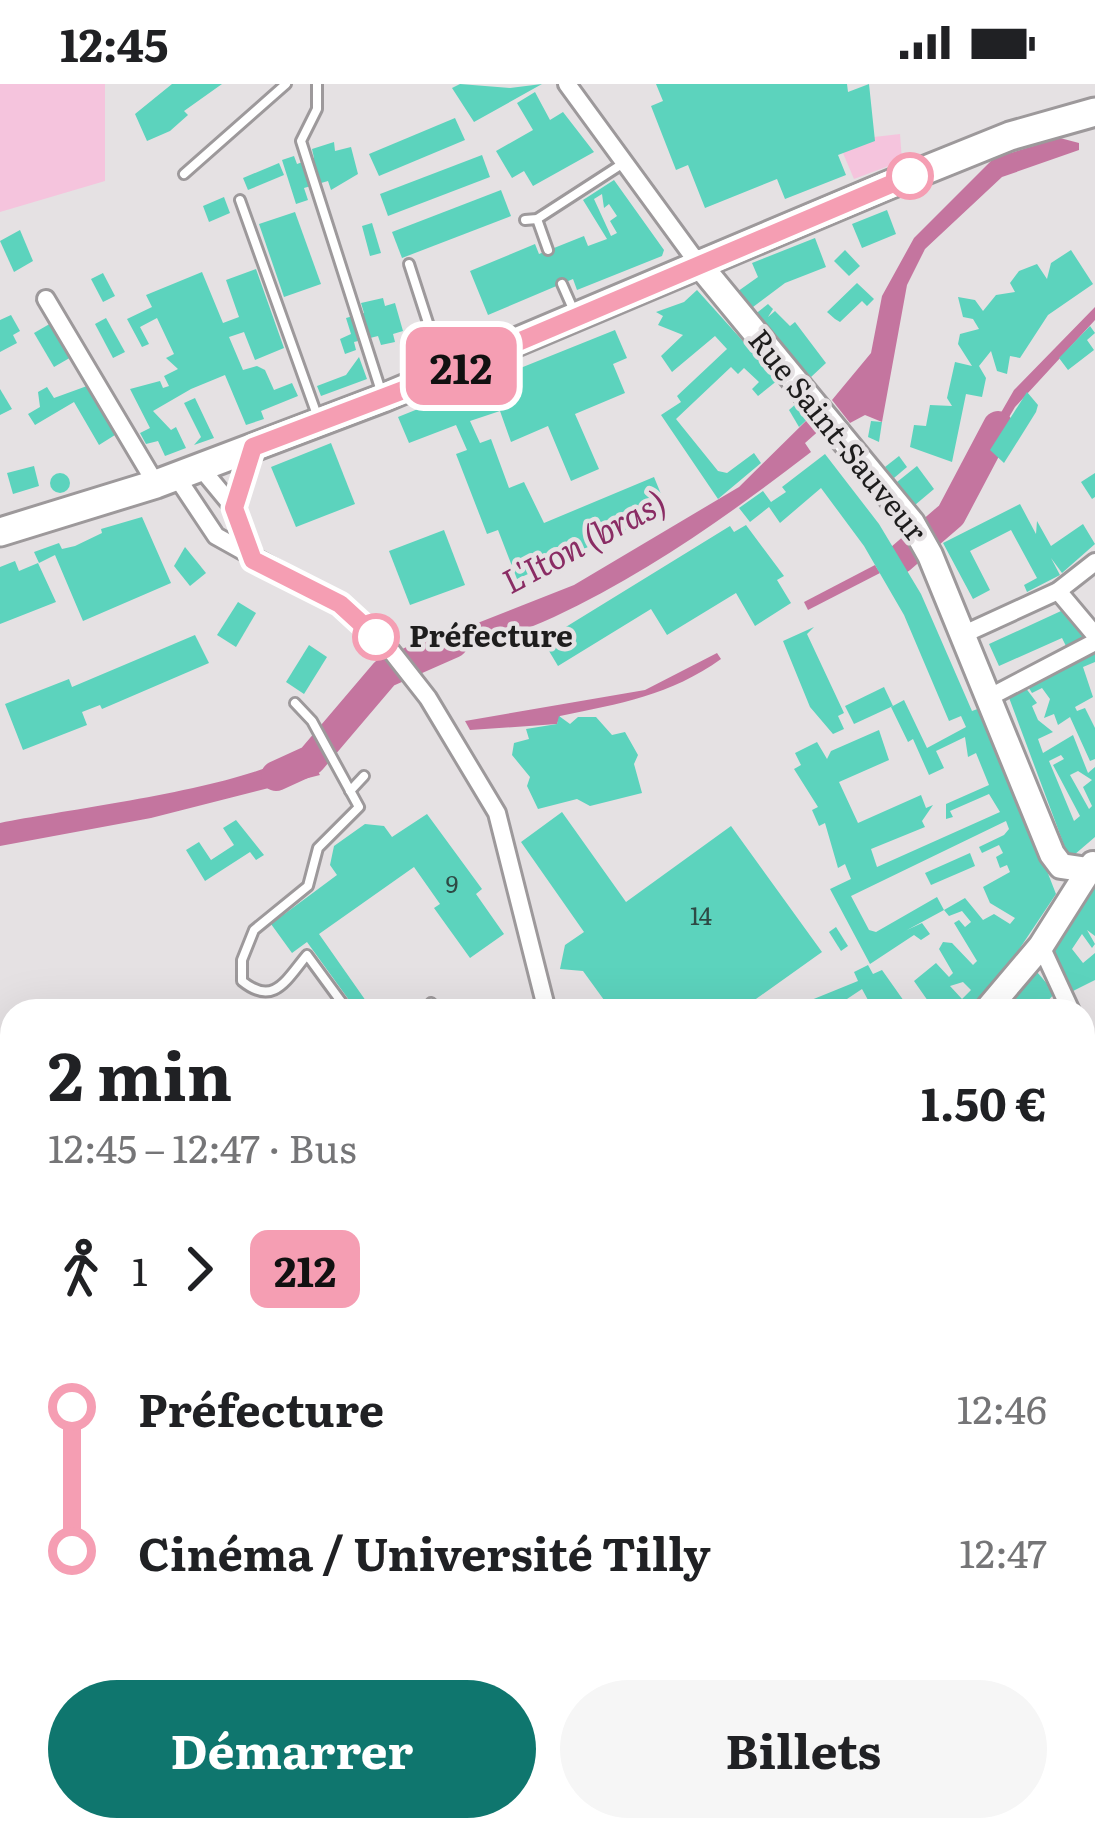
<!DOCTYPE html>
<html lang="fr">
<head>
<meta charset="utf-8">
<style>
  :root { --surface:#fff; --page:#f6f6f6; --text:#202124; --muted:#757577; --accent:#0f766e }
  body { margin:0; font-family:Literata,serif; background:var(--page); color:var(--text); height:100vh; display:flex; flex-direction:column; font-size:45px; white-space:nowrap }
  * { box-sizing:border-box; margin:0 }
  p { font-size:39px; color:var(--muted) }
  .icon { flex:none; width:66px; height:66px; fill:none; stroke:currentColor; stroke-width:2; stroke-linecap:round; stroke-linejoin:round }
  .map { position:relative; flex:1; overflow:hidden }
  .drawer { position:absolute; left:0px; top:915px; width:1095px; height:843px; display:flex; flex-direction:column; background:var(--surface); border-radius:36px 36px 0 0; box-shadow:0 12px 48px #0002 }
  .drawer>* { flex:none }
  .badge { padding:0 24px; border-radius:18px; font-size:42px; line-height:78px }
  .map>.badge { position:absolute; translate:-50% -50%; box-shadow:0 0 0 6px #fff }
  .legs { display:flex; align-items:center; gap:18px; height:132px; padding:0 48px; font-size:39px }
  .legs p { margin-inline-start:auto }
  .summary { display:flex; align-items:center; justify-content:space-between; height:204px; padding:0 48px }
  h1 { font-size:66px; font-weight:700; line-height:90px }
  .primary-button { display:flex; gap:24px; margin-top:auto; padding:24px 48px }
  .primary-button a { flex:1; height:138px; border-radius:72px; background:var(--accent); color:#fff; font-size:48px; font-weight:700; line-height:138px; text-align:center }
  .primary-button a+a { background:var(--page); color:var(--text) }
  ul { padding:0 48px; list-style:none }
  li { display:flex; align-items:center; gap:42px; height:144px; font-size:45px }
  li i { display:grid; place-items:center; width:18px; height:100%; margin:0 15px; background:currentColor }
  li i::after { content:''; width:30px; height:30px; margin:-15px; border:9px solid; border-radius:50%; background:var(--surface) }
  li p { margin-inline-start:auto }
  li:first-child i { background:linear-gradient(#0000 50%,currentColor 0) }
  li:last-child i { background:linear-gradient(currentColor 50%,#0000 0) }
  .status { display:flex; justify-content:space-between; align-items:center; height:84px; padding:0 60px; background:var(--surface); direction:ltr }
  .status svg { height:33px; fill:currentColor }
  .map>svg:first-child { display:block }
  .green { fill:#f5c4dd }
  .water { fill:#c4759f }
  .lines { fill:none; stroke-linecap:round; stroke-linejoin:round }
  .river { stroke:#c4759f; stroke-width:30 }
  .building { fill:#5cd3bd; fill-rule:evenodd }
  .lane-casing { stroke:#9d999b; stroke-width:14 }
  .street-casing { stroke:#9d999b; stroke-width:22 }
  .secondary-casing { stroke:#9d999b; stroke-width:30 }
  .primary-casing { stroke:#9d999b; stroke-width:33 }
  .lane { stroke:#fff; stroke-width:8 }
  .street { stroke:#fff; stroke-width:16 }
  .secondary { stroke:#fff; stroke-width:24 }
  .primary { stroke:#fff; stroke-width:27 }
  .line-1-casing { stroke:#fff; stroke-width:27 }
  .line-1 { stroke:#f59eb3; stroke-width:18 }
  .stop-1-dot { fill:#fff; stroke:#f59eb3; stroke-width:6 }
  .labels { text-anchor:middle; stroke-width:9; stroke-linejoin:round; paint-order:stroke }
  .number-label { font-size:24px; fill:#2e4a45 }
  .street-label { font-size:30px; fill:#1e1d1d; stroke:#e5e1e3 }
  .stop-label { font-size:30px; font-weight:bold; fill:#1e1d1d; stroke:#e5e1e3; text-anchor:start }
  .water-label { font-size:33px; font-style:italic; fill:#8a2c64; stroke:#e5e1e3 }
</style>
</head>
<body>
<div class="status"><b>12:45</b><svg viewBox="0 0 49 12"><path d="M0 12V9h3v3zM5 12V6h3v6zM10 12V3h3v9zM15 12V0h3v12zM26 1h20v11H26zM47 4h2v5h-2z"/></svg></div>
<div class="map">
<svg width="1095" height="1757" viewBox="0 0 1095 1757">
  <rect width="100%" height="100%" fill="#e5e1e3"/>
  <!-- green -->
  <g class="green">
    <polygon points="0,0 105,0 105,97 0,128"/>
    <polygon points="900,50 902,77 854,95 843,69 874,53"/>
  </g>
  <!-- water -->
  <g class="water">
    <polygon points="1060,54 1079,59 1079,66 1002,93 925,165 907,201 882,338 865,331 850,339 832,316 871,269 882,212 914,154 994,74"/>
    <polygon points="1095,223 1095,236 1015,323 984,376 976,372 1014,306"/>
    <path d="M 811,332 L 822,344 L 805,359 L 811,368 C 732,429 646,490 554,533 C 512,552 466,566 423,581 L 409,566 L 574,501 L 739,403 Z"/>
    <polygon points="974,379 981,382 949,448 941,452 931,439 951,420"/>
    <polygon points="875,481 880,489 808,526 804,518"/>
    <path d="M 717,569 L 721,575 C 671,611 619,620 560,632 L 557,640 L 470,646 L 465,637 L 645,606 Z"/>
    <polygon points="377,579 394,599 370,615 342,648 332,632"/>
    <path d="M 305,665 L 320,691 L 151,734 L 0,762 L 0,739 C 73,724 250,704 305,665 Z"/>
  </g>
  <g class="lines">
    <!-- river -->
    <g class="river">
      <polyline points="900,475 951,431 998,342"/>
      <polyline points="276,692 311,676 385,589 453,559"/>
    </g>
  </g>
  <!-- building -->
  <g class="building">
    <polygon points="172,0 222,0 184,27 188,31 170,47 147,57 135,30"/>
    <polygon points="460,0 510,4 542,0 474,38 452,4"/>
    <polygon points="656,0 847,0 848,8 869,0 875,57 838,71 846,91 785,115 777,95 705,124 688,81 676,86 651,22 663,17"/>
    <polygon points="535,8 550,36 563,28 594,68 533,102 524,87 512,94 496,67 533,46 517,19"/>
    <polygon points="455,34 465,56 379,92 369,70"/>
    <polygon points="334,58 335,67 351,63 358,90 331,106 328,97 304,104 308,116 296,120 282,76 294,72 297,80 314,74 312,65"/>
    <polygon points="482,71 490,93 388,132 380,110"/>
    <polygon points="279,79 284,91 248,106 243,94"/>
    <path d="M 614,96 L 664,166 L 662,172 L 577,206 L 573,195 L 488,231 L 470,187 L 535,160 L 539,170 L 584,152 L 588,162 L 607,155 L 583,116 ZM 602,110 L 604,124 L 609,120 L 617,132 L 610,137 L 617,149 L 611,152 L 594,115 Z"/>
    <polygon points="501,106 511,132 402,174 392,148"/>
    <polygon points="224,113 230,129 209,138 203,122"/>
    <polygon points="887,126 896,150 862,164 852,140"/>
    <polygon points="295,128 321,200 284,213 259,140"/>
    <polygon points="372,139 381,169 370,172 362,142"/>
    <polygon points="20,146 33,177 14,188 0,157"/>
    <polygon points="815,154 826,183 785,199 749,226 734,210 758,193 752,179"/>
    <polygon points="845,166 860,182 849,192 834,177"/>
    <polygon points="1071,166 1093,200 1048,231 1020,274 1010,272 1007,290 997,287 991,267 979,282 986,294 982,313 966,310 952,378 910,363 914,341 926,342 930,321 952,322 947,314 955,278 972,282 958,260 960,250 979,245 973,235 963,233 958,213 975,216 983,227 996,211 1015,208 1010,199 1019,187 1037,180 1047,195 1051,179"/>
    <polygon points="256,185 284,264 255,276 244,248 229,253 243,286 257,282 265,286 274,306 292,299 298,312 261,327 264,335 246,341 225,291 191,305 153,327 171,346 176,343 186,364 165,372 158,357 146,360 140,349 150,344 130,305 160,297 163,304 169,302 164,292 178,285 166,274 174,270 157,234 140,243 149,260 142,263 127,235 152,223 146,211 202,188 223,239 239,233 226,196"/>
    <polygon points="103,189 115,212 103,218 91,195"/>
    <polygon points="857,199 874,215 867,222 862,217 840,238 835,235 827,228"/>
    <polygon points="697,206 778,296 758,312 752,305 759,298 744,284 738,290 731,283 676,335 718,387 727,389 754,369 761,379 718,415 661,331 681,318 677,312 727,265 715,252 672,288 661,272 683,251 658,241 663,232 656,228 684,218"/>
    <polygon points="383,214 385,222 395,219 403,247 393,250 395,258 381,261 378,252 354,258 356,266 345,270 340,255 351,250 346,234 364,229 361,219"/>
    <polygon points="768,220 773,225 768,233 775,227 790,242 795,238 826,279 811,293 754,231"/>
    <polygon points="11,231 20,247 13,251 17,259 0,268 0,236"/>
    <polygon points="106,234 125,268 113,274 95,240"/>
    <polygon points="53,238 73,272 54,283 34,249"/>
    <polygon points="1090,242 1095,249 1087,256 1094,266 1068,286 1059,274"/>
    <polygon points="615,246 627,274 613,280 625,309 575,330 599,385 571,397 548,342 511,358 500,327 470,337 480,359 491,355 509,404 524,398 544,439 654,393 668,427 517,495 498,446 487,450 456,370 467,366 456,341 409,359 398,333"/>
    <polygon points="359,273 367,295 321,312 317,302 346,291"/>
    <polygon points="87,302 115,351 99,361 74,318 35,341 28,330 40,323 38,308 47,303 54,314"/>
    <polygon points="0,305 12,325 0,331"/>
    <polygon points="1027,308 1038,321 1036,328 1004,379 990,366"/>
    <polygon points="195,314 214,354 194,361 201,353 184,319"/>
    <polygon points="798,318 811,332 799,343 789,326"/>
    <polygon points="871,337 882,338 879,358 868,353"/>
    <polygon points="331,359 355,420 296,443 271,383"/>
    <path d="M 825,370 L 879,440 L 921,510 L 972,627 L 983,623 L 1056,810 L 978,927 L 935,927 L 914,897 L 936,879 L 949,893 L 953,889 L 939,865 L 943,858 L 952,859 L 973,881 L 977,877 L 954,839 L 959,836 L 965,843 L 971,838 L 962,827 L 949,832 L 944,826 L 965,814 L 983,836 L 994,830 L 1010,840 L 1015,834 L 990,819 L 983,803 L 1010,788 L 1007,781 L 1000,784 L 996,773 L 1003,769 L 999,761 L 982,769 L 979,763 L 1004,751 L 1009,745 L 1006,737 L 851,812 L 869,846 L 876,848 L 937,813 L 944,826 L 907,846 L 922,839 L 930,850 L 921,856 L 914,851 L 870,880 L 830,805 L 851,795 L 845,780 L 838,784 L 825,739 L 819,742 L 812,726 L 818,723 L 794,685 L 801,681 L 795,669 L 817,658 L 827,675 L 831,667 L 879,646 L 889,676 L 839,698 L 858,739 L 921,711 L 926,724 L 933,721 L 922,737 L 925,743 L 871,765 L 877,783 L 1000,728 L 989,710 L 950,727 L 953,733 L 946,735 L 946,720 L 989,701 L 976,669 L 968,673 L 965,653 L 936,667 L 944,684 L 929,691 L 913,655 L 908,658 L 891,623 L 904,616 L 927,664 L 966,643 L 961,632 L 949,637 L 904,531 L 864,462 L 821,404 L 780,439 L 769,423 L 750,438 L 739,424 L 763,407 L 771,418 L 786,408 L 782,403 ZM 963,898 L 971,906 L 962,915 L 950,902 Z"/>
    <polygon points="899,372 907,383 894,394 885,383"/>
    <polygon points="34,382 39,402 13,410 7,389"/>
    <polygon points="917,382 934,405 915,421 897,398"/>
    <polygon points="1095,389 1095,413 1092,415 1081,398"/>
    <circle cx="60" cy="399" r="10"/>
    <polygon points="1020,420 1036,450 1037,437 1051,462 1083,440 1095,460 1062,489 1051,474 1060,491 1027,508 1024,501 1037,494 1011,446 970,467 990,506 973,515 943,459"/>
    <polygon points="142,433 171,499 83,537 55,471 39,479 34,468 59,459 62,465 75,462 102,449 101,445"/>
    <polygon points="746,441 784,492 777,496 791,519 755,542 736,509 667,551 651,525 558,582 543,557 730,442 734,448"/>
    <polygon points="444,446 465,501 410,521 389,467"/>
    <polygon points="185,463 206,489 190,502 174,482"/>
    <polygon points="15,477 19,487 38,479 56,518 0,540 0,483"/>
    <polygon points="238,518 256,529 236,563 217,551"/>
    <polygon points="1061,527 1083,553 1068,566 1062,554 999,582 989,560"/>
    <polygon points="814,543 807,550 844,629 838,632 844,645 833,650 810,623 783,557"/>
    <polygon points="195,551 209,579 102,625 100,621 82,628 87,641 23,666 5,620 69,595 72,603"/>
    <polygon points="309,561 327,573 304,610 286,598"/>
    <polygon points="1088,566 1095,568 1095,578 1083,583 1093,613 1075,623 1077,627 1085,624 1095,644 1095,675 1090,677 1070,633 1058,641 1054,630 1044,634 1050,615 1042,604 1032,609 1027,601"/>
    <polygon points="884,603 893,622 854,640 845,622"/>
    <path d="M 1025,603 L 1037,619 L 1032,622 L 1038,636 L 1053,648 L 1038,655 L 1043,669 L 1073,651 L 1088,689 L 1095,683 L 1095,753 L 1074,771 L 1067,769 L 1008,611 ZM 1061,671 L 1064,675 L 1053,681 L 1080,732 L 1074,737 L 1049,677 ZM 1078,687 L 1092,696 L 1083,703 L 1092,722 L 1089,725 L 1070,691 Z"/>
    <polygon points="559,632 570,640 578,633 596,633 612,651 625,648 638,671 634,680 642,709 590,722 577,715 538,725 527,702 530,693 512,671 514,659 529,655 526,645 557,640"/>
    <polygon points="562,728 626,818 731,742 822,868 739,927 612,927 583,887 560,885 565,861 584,848 521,758"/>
    <polygon points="427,730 482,805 476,810 504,850 470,874 434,824 440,820 414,783 319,850 373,927 357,927 307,858 292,869 271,840 337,791 330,781 334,762 365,740 384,742 392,753"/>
    <polygon points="236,736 264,771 256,776 250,768 205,797 186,766 199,758 211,776 234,761 223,744"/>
    <polygon points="970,769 975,782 931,801 925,789"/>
    <polygon points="1095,800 1095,852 1087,846 1095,860 1092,864 1082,850 1072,865 1083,879 1095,869 1095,896 1071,908 1053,865 1067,831"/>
    <polygon points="836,843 848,862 841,867 829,848"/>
    <polygon points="868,881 873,890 882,886 911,927 899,927 892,916 888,918 893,927 874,927 862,905 829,927 819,927 815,920 797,927 794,923 858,897 854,888"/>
    <polygon points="1037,888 1055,909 1046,919 1054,927 1005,927"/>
    <polygon points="1083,970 1095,996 1095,1026 1083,1032"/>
    <polygon points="12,1013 12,1030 3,1033 0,1017"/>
    <polygon points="1095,1126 1095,1154 1083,1156 1083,1128"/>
    <polygon points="1,1141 12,1168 12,1230 0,1204"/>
    <polygon points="12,1287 12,1310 0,1315 0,1292"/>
    <polygon points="0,1323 12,1363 0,1369"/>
    <rect x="0" y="1381" width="9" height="21"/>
    <rect x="1083" y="1488" width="12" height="14"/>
    <polygon points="1095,1691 1095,1716 1083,1717 1083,1692"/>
    <polygon points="141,1746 175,1746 176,1757 143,1757"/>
    <polygon points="258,1746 298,1746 299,1750 295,1757 259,1757"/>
    <polygon points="317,1746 365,1746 365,1749 318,1756"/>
  </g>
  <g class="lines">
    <defs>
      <g id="lane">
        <polyline points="317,0 317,25 301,57 381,307"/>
        <polyline points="184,90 286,0"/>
        <polyline points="240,116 317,331"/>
        <polyline points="537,135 548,166"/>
        <polyline points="525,136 537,135 622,80"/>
        <polyline points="409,180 442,282"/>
        <polyline points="562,200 573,225"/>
        <path d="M 295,619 L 312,637 L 359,723 L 318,764 L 308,802 L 254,846 L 242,876 L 242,897 C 274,923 286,896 307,871 L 348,927"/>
        <polyline points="350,707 364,692"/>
        <polyline points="431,919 437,927"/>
        <polyline points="0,1691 12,1720"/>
        <polyline points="27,1757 43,1746"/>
      </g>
      <g id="street">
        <polyline points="567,0 697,178"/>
        <polyline points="46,215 156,400"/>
        <polyline points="200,383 234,424 253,477"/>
        <polyline points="176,392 216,452 340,521 392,568 428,614 497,729 547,927"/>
        <polyline points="234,424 253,363"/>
        <polyline points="1058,507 1095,551"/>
        <polyline points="962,551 1058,507 1095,478"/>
        <polyline points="988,614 1095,558"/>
        <polyline points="1041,862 1071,927"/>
        <polyline points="1083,954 1095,980"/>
        <polyline points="1083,1732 1095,1731"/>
        <polyline points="531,1746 532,1757"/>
        <polyline points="702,1746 705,1757"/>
        <polyline points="753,1757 896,1746"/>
      </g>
      <g id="secondary">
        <polyline points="697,178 912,439 930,471 1052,770 1061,782 1088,786"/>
        <polyline points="986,927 1041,862 1093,780"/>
        <polyline points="1083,1256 1095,1256"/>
        <polyline points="0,1464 12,1465"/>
        <polyline points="0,1482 12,1483"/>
        <polyline points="0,1608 12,1602"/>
        <polyline points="115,1746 118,1757"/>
      </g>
      <polyline id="primary" points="0,448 156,400 383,314 886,102 1010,52 1095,28"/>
    </defs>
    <!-- lane casing -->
    <use href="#lane" class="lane-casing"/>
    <!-- street casing -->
    <use href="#street" class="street-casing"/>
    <!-- secondary casing -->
    <use href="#secondary" class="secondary-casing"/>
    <!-- primary casing -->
    <use href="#primary" class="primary-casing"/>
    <!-- lane -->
    <use href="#lane" class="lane"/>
    <!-- street -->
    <use href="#street" class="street"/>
    <!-- secondary -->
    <use href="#secondary" class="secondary"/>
    <!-- primary -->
    <use href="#primary" class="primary"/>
  </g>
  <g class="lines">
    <defs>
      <polyline id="line-1" points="376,553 340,520 253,476 234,424 253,363 414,302 910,92"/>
    </defs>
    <!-- line-1 casing -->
    <use href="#line-1" class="line-1-casing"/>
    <!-- line-1 -->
    <use href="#line-1" class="line-1"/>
  </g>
  <!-- markers -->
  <g class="stop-1-dot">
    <circle cx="910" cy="92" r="21"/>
    <circle cx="376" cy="553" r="21"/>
  </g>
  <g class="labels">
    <!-- number labels -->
    <g class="number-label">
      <text x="452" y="809">9</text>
      <text x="701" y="841">14</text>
    </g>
    <!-- street labels -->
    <g class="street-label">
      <text transform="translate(837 352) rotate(51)" y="10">Rue Saint-Sauveur</text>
    </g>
    <!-- stop labels -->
    <g class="stop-label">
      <text x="409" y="563">Préfecture</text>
    </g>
    <!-- water labels -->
    <g class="water-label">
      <text transform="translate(584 458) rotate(-28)" y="12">L'Iton (bras)</text>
    </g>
  </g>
</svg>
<b class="badge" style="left:461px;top:282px;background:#f59eb3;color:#111">212</b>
<section class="drawer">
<div class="summary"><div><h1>2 min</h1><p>12:45 – 12:47 · Bus</p></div><b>1.50 €</b></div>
<div class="legs"><svg class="icon" aria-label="walk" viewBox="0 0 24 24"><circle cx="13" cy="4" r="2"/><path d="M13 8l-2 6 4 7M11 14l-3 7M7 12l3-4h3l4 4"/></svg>1<svg class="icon" aria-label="forward" viewBox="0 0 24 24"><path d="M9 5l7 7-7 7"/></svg><b class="badge" style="background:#f59eb3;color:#111">212</b></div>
<ul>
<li><i style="color:#f59eb3"></i><b>Préfecture</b><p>12:46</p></li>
<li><i style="color:#f59eb3"></i><b>Cinéma / Université Tilly</b><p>12:47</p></li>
</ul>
<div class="primary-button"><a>Démarrer</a><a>Billets</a></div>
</section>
</div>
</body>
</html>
